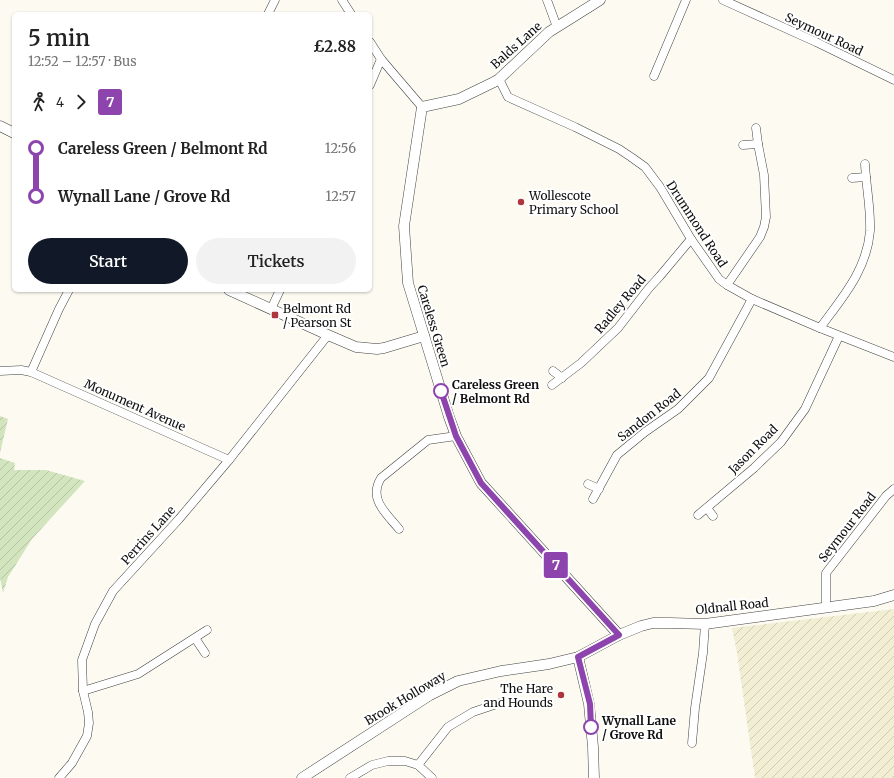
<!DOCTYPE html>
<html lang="en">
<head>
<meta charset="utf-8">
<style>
	:root { --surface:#fff; --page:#f2f2f2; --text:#222; --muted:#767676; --accent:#111827 }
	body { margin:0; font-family:Merriweather,serif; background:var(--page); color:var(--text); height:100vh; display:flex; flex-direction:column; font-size:15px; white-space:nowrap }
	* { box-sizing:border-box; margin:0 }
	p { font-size:13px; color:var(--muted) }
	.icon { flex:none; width:22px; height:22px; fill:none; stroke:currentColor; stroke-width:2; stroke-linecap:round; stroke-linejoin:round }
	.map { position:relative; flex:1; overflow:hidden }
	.sheet { position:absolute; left:12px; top:12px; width:360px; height:280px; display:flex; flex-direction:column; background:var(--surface); border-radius:6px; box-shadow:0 1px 3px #0004 }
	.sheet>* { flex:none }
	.badge { padding:0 8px; border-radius:3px; font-size:14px; line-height:26px }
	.map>.badge { position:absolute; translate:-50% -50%; box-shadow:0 0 0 2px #fff }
	.legs { display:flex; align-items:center; gap:6px; height:44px; padding:0 16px; font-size:13px }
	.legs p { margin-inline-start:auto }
	.overview { display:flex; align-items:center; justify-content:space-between; height:68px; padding:0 16px }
	h1 { font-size:22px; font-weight:600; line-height:30px }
	.action { display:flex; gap:8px; margin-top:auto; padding:8px 16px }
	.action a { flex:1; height:46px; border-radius:24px; background:var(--accent); color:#fff; font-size:16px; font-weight:600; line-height:46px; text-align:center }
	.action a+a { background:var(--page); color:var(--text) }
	ul { padding:0 16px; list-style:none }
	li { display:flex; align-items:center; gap:14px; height:48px; font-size:15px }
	li i { display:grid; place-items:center; width:6px; height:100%; margin:0 5px; background:currentColor }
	li i::after { content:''; width:10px; height:10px; margin:-5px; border:3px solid; border-radius:50%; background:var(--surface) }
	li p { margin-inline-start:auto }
	li:first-child i { background:linear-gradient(#0000 50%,currentColor 0) }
	li:last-child i { background:linear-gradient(currentColor 50%,#0000 0) }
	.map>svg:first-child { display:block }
</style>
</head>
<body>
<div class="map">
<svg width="894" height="778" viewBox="0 0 894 778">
	<defs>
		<pattern id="farmland-furrows" width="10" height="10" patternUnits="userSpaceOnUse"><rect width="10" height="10" fill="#f1eed3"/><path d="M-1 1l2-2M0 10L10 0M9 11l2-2" fill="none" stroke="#cdcbb4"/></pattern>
		<pattern id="garden-furrows" width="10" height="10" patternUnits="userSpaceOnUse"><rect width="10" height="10" fill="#d3e5be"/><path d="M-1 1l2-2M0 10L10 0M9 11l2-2" fill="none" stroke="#b4c3a2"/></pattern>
	</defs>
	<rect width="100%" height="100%" fill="#fdfbf1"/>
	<!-- farmland -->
	<path fill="url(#farmland-furrows)" d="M894 609V778H755L737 653 732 628Z"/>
	<!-- garden -->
	<g fill="url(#garden-furrows)">
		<path d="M0 416 8 419 0 453Z"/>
		<path d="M0 458 15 463 14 470H46L85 481 32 539 8 577 3 593 0 578Z"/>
	</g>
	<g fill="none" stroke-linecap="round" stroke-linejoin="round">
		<!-- minor casing -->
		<g stroke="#414141" stroke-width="9">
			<g id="minor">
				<path d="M342 0 351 14"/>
				<path d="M547 0 557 27"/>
				<path d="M723 0 816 42 894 80"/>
				<path d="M268 14 275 0"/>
				<path d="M370 42 381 59 422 107"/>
				<path d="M654 76 686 0"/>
				<path d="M499 79 508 97 575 127 619 149 631 157 645 167 660 187 691 239 719 279 727 285 752 299 820 328 894 357"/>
				<path d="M370 85 381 59"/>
				<path d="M743 145 758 144"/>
				<path d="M852 178 866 177"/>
				<path d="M727 285 760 237 764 227 766 217 764 175 758 144 756 128"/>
				<path d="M271 309 280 290"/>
				<path d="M820 328C842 298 867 270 870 231 871 209 866 186 865 164"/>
				<path d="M0 371 21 370 31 372 229 460"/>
				<path d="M553 371 562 378"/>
				<path d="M31 372 59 309 69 290"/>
				<path d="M552 385 581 363 618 328 649 288 660 276 691 239"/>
				<path d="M588 484 599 489"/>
				<path d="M593 499 617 455 645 432 678 409 709 378 752 299"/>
				<path d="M707 508 713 516"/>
				<path d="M698 515 754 468 781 442 805 409 839 336"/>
				<path d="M399 529C386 513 368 499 381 478L428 440 456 436"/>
				<path d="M826 607V573L886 496 894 489"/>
				<path d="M195 638 205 653"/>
				<path d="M83 691 138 674 207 630"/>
				<path d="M692 743 695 708 703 653 705 624"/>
				<path d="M418 765 448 727 473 712 500 703"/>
				<path d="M59 778 72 763 87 736 89 723 88 712 83 691 82 660 95 624 113 591 179 519 229 460 328 335"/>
				<path d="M350 778 372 765 388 761H405L418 765 432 778"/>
			</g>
		</g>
		<!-- tertiary casing -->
		<g stroke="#414141" stroke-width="11">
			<g id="tertiary">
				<path d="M600 0 549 32 499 79 494 82 459 99 422 107 404 226 408 283 449 417 456 436 481 483 619 635"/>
				<path d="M0 126 14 133"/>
				<path d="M229 290 328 335 356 347 377 349 384 348 424 336"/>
				<path d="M578 657 589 704 593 747 594 778"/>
				<path d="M302 778 430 695 458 681 501 671 549 664 578 657 619 635 641 626 653 623H670L705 624 874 601 894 595"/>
			</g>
		</g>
		<!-- minor -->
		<use href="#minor" stroke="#fff" stroke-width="8"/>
		<!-- tertiary -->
		<use href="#tertiary" stroke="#fff" stroke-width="10"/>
	</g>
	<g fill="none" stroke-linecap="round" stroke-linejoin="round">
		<!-- line-1 casing -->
		<g stroke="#fff" stroke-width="9">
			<path id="line-1" d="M441 391 456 436 481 483 619 635 578 657 590 704 591 727"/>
		</g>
		<!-- line-1 -->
		<use href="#line-1" stroke="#8e44ad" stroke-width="6"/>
	</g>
	<!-- markers -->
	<g fill="#af353e" stroke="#fff" stroke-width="1.5">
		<circle cx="521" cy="202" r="4"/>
		<rect x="271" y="311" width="8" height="8" rx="2"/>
		<circle cx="561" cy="695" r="4"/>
	</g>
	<g fill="#fff" stroke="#8e44ad" stroke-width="2">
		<circle cx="441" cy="391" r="7"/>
		<circle cx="591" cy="727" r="7"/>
	</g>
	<g text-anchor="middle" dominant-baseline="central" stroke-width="4" stroke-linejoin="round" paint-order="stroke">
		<!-- street labels -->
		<g font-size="12" fill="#0e0e0e" stroke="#fff">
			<text transform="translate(824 34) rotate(25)">Seymour Road</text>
			<text transform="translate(516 45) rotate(-42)">Balds Lane</text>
			<text transform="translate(697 224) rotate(57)">Drummond Road</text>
			<text transform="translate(620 304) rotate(-50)">Radley Road</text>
			<text transform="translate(434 326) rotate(73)">Careless Green</text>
			<text transform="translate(135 405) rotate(24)">Monument Avenue</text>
			<text transform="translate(649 415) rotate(-38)">Sandon Road</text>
			<text transform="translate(753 449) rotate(-45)">Jason Road</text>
			<text transform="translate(847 527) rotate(-52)">Seymour Road</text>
			<text transform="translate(148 535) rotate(-48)">Perrins Lane</text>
			<text transform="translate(732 606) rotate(-6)">Oldnall Road</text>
			<text transform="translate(405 698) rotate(-31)">Brook Holloway</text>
		</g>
		<!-- poi labels -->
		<g font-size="12" fill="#0e0e0e" stroke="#fff" text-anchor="start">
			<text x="529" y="195">Wollescote<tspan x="529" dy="14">Primary School</tspan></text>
			<text x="283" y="308">Belmont Rd<tspan x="283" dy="14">/ Pearson St</tspan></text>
			<text x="553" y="688" text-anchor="end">The Hare<tspan x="553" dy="14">and Hounds</tspan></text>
		</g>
		<!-- stop labels -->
		<g font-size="12" font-weight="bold" fill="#0e0e0e" stroke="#fff" text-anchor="start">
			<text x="452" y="384">Careless Green<tspan x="452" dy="14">/ Belmont Rd</tspan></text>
			<text x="602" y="720">Wynall Lane<tspan x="602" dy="14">/ Grove Rd</tspan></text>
		</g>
	</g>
</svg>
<b class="badge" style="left:556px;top:565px;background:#8e44ad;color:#fff">7</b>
<section class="sheet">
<div class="overview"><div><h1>5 min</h1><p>12:52 – 12:57 · Bus</p></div><b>£2.88</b></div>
<div class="legs"><svg class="icon" aria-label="walk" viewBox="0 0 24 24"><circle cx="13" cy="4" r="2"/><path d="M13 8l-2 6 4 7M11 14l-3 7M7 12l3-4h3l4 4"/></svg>4<svg class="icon" aria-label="forward" viewBox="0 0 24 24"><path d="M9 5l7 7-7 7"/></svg><b class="badge" style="background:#8e44ad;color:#fff">7</b></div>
<ul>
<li><i style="color:#8e44ad"></i><b>Careless Green / Belmont Rd</b><p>12:56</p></li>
<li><i style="color:#8e44ad"></i><b>Wynall Lane / Grove Rd</b><p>12:57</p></li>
</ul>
<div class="action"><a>Start</a><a>Tickets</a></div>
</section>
</div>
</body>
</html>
